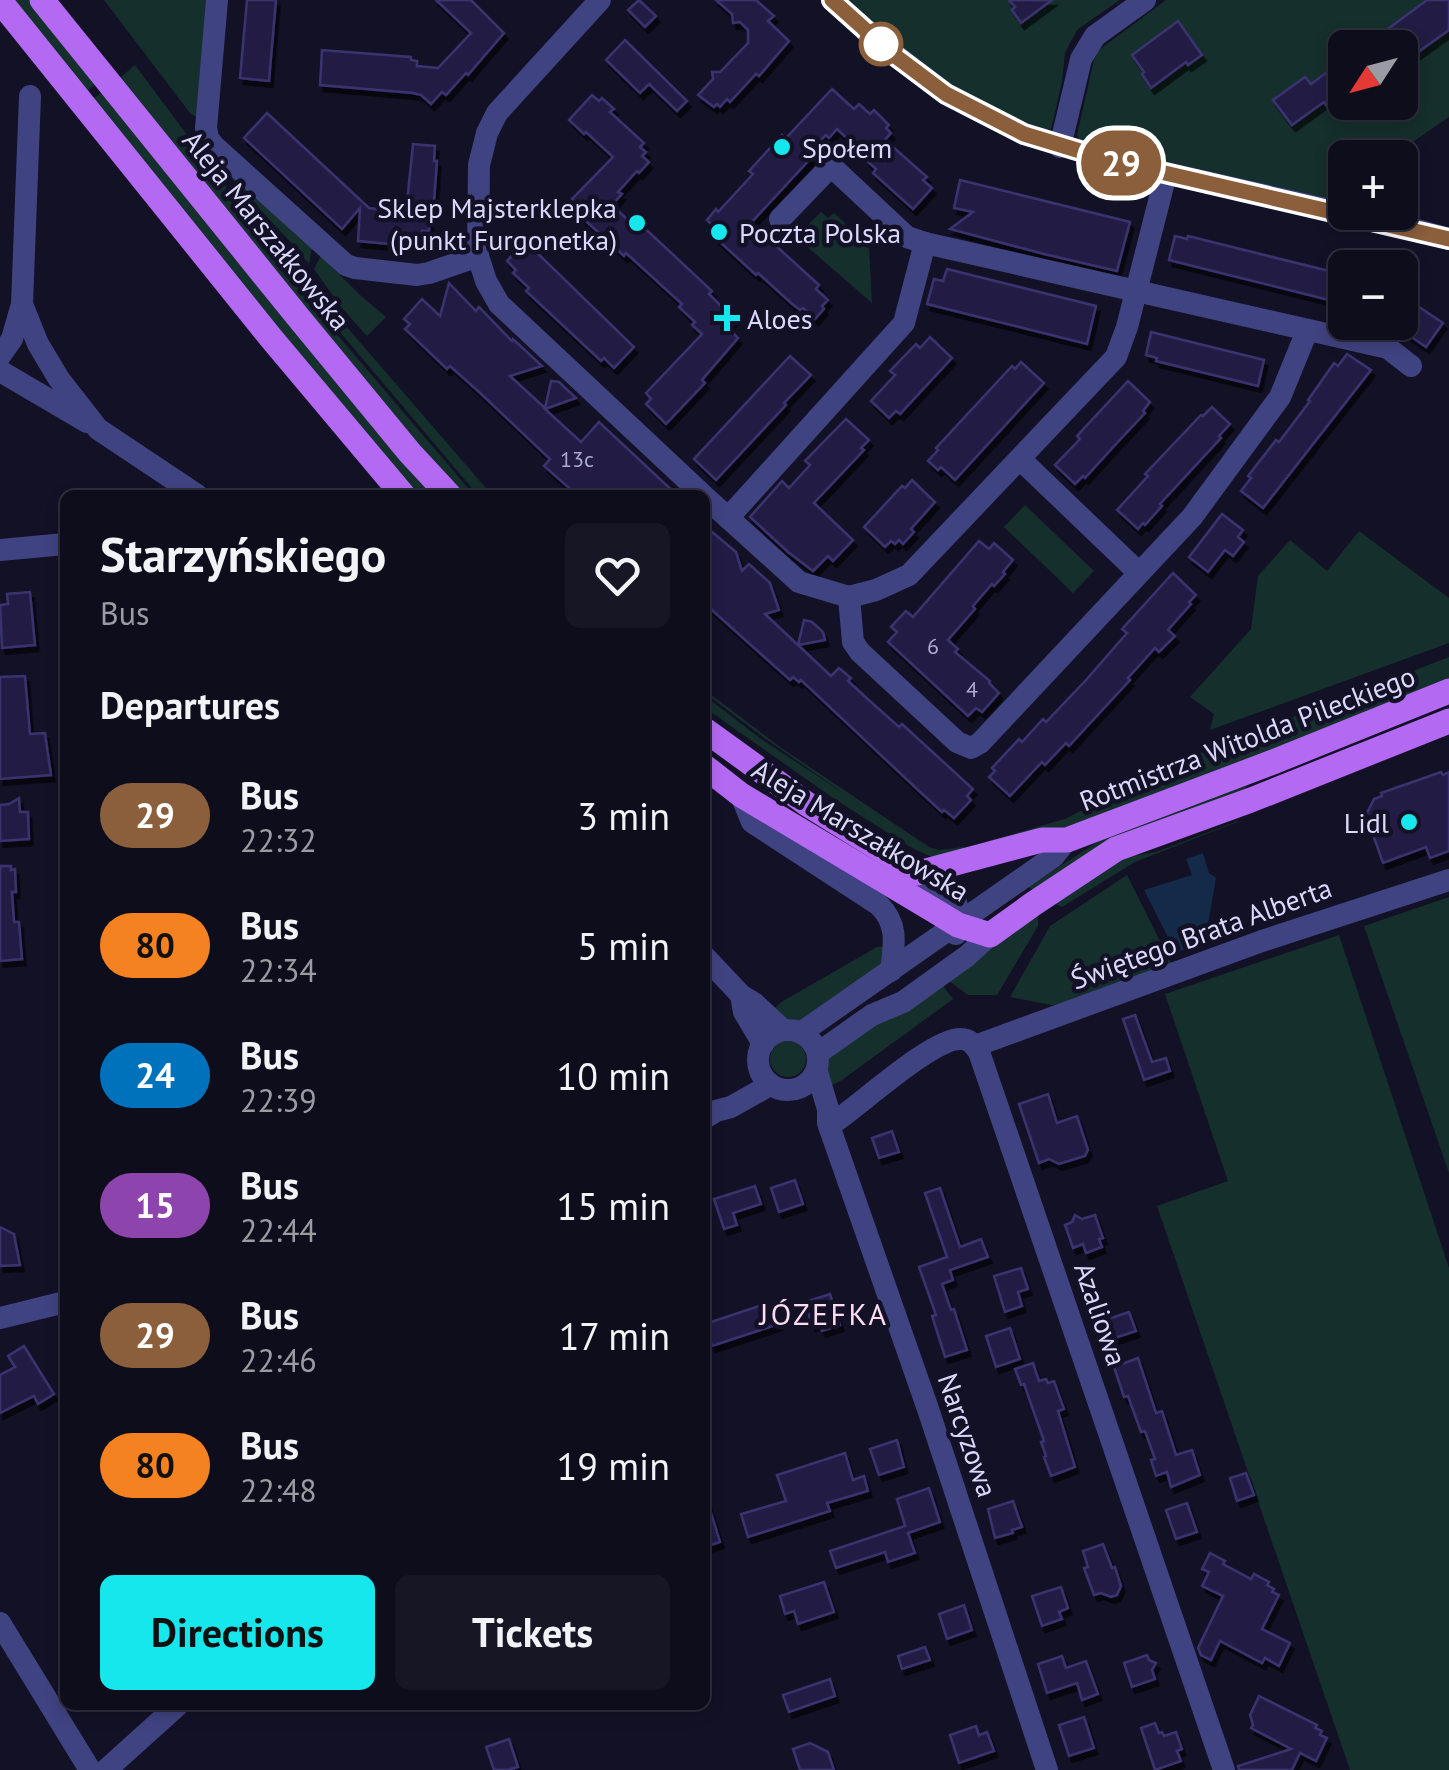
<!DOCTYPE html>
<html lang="en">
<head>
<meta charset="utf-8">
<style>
	:root { --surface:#0e0d1c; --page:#171625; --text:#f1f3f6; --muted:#9b9ca3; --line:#2e2d3b; --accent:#15e7ec }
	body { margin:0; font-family:"PT Sans",sans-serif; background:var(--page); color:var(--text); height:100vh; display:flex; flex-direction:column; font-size:38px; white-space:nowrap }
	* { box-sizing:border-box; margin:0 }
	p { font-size:32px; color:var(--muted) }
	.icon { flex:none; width:55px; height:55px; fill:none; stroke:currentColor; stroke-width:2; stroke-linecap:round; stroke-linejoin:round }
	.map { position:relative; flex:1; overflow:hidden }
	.sheet { position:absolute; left:60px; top:490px; width:650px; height:1220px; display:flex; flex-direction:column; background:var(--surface); border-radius:15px; box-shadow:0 5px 15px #0003,0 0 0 2px var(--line) }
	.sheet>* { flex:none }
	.badge { padding:0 20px; border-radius:32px; font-size:35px; line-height:65px }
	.needle { width:65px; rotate:234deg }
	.tools { position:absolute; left:1328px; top:30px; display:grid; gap:20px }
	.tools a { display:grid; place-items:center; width:90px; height:90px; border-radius:15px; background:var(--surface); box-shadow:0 5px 15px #0003,0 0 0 2px var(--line); font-size:50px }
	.map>.badge { position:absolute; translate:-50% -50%; box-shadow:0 0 0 5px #fff }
	h2 { padding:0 40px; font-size:38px; line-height:90px }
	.round { display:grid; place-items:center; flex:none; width:105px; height:105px; border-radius:15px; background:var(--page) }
	.head { display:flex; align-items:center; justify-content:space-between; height:170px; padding:0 40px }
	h1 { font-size:48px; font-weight:600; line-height:75px }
	.action { display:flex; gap:20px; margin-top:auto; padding:20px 40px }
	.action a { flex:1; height:115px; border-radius:15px; background:var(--accent); color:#111; font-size:40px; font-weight:600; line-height:115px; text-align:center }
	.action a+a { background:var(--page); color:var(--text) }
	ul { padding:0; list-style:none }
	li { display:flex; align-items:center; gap:30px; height:130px; padding:0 40px }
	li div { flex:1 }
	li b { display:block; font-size:38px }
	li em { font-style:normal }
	li .badge { min-width:110px; font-weight:700; text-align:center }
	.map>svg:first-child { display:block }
</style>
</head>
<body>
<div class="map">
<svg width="1449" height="1770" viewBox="0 0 1449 1770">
	<defs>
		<filter id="shadow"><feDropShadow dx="3.5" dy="6" stdDeviation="0" flood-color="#0009"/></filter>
	</defs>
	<rect width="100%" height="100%" fill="#131126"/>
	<!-- green -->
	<g fill="#152f2c" fill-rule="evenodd">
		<path d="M10 0H30L97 83 85 93Z"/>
		<path d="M104 0H210L200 120 190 113Z"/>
		<path d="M848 0H1120L1078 29 1071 41 1065 53 1062 82 1051 129 1046 130C971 111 905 50 848 0Z"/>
		<path d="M1166 0H1449V117L1404 148 1412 160 1400 212V158H1345V203L1085 143 1079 140 1077 135 1094 60 1099 50ZM1345 48H1400V102H1345Z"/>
		<path d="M135 65 329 325 474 495H461L357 375 120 78Z"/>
		<path d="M104 91 435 495H414L90 101Z"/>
		<path d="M220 163 312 248 309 264C281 228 246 199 220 163Z"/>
		<path d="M229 184 289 247 333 311 492 495 476 493 340 332Z"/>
		<path d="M821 212 828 218 834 213 869 246 872 303 796 237Z"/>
		<path d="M321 256 360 295 386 317 367 336 341 307 314 269Z"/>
		<path d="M1025 505 1094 571 1073 593 1004 527Z"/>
		<path d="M1359 531 1449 598V643L1210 730 1214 714 1190 697 1251 629 1258 576 1290 540 1327 571Z"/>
		<path d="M1449 657V679L1381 710 1077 824 990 847 988 841 1065 819 1174 763Z"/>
		<path d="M705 690 780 747 929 847 939 850 964 847 966 855 932 857 912 848 836 800 705 708V696L761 739 842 792 763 737 705 693Z"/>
		<path d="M1255 778 1242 791 1035 891 1028 887 1102 839Z"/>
		<path d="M1238 821H1240L1135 862 1062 907 1050 902 1103 868 1130 856 1156 852Z"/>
		<path d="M1127 875 1173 967 1062 1007 1010 997 1050 926Z"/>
		<path d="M1449 897V1173L1364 926Z"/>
		<path d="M1035 914 1038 917V926L997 995H968L949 981Z"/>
		<path d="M1339 935 1449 1268V1770H1350L1157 1206 1228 1181 1165 994Z"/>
		<path d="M887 946 882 963 873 973 799 1021H789L770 1012 783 1001 877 947Z"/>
		<path d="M943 986 953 999 842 1080 826 1088C826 1072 825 1059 836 1046Z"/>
		<circle cx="788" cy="1059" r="18"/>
	</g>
	<!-- water -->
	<path fill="#132b48" d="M1203 853 1209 873 1216 878 1205 941 1176 953 1144 890 1192 875 1186 859Z"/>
	<!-- building -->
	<g fill="#241f45" stroke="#3a336f" stroke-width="2.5" filter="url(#shadow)">
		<path d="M247 0H276L269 81 240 78Z"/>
		<path d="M436 0H471L504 33 468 75 466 73 446 95 442 92 431 104 421 95 413 93 320 85 322 50 411 57V60L417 61V66L438 68 471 33Z"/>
		<path d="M639 0 656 16 645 27 628 10Z"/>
		<path d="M716 0H756L774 16 768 21 789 41 759 76 756 74 730 102 727 99 720 107 717 104 714 107 698 95 713 79 712 72H720L748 43V30L740 22 733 23 732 14Z"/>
		<path d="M1009 0H1052L1021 23 1012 10 1015 7Z"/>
		<path d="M1427 0H1449V30L1400 65V48H1362Z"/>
		<path d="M1178 21 1202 55 1188 65 1186 62 1151 88 1142 74 1144 72 1132 55Z"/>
		<path d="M625 40 687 101 677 111 649 84 640 93 606 60Z"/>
		<path d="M1345 59V97L1329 109 1324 102 1292 125 1273 100 1305 77 1311 84Z"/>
		<path d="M832 89 854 109 859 104 870 114 874 110 889 125 886 128 891 133 885 140 927 177 923 180 932 188 913 209 873 173 876 169 866 160 868 158 837 129 829 138 826 135 808 154 812 157 751 223 819 285 816 289 828 300 822 306 824 309 815 319 803 308 800 310 791 303 758 273 756 275 708 231 713 226 707 220 716 209 718 212 753 174 749 171 782 135 785 139Z"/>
		<path d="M592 95 599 101 602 98 614 109 610 112 644 143 640 147 646 152 642 156 649 162 639 173 637 171 618 192 622 194 612 205 632 224 636 220 712 291 709 294 734 319 727 327 738 338 702 380 705 383 666 424 646 404 651 399 646 393 702 334 692 325 695 322 679 307 682 304 626 253 624 256 577 213 582 208 572 199 613 157 586 132 584 134 569 120Z"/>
		<path d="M267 113 369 208 406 212 413 144 435 146 434 161H437L434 201H431L429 231H422L421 247 358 241 360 208 342 229 244 138Z"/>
		<path d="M960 180 1130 222 1117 271 1044 254 950 229 973 212 954 208Z"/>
		<path d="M1175 236 1187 239 1188 236 1345 275 1338 306 1329 300 1169 260Z"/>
		<path d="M525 241 634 347 614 368 604 358 601 361 526 291 529 288 513 273 516 270 507 261Z"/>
		<path d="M947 269 1096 306 1087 344 927 304 934 279 943 281Z"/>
		<path d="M449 283 476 311 479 307 512 341 513 339 542 366 510 376 545 408 551 381 559 382 576 398 545 409 581 442 599 422 677 495H577L544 466 550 459 478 391 450 366 447 369 405 329 410 324 404 319 422 299 440 316Z"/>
		<path d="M1400 294 1443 323 1426 347 1400 329Z"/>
		<path d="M1151 332 1264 360 1258 386 1156 361 1157 358 1146 355Z"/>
		<path d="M930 337 952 358 900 414 896 411 889 418 871 401 895 375 890 371 916 344 920 348Z"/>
		<path d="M1347 354 1371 370 1263 508 1241 491 1251 478 1248 476 1276 440 1279 442 1310 401 1308 400 1334 363 1338 366Z"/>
		<path d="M790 356 811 375 784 403 786 405 716 480 694 459Z"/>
		<path d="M1021 362 1044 383 955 480 941 467 938 470 928 461 938 450 936 448 1012 366 1015 369Z"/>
		<path d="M1128 381 1150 402 1143 411 1145 413 1116 444 1085 478 1083 476 1075 484 1055 465 1080 439 1077 436Z"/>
		<path d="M1212 407 1230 424 1219 436 1221 438 1160 504 1162 506 1145 525 1143 523 1138 529 1117 510 1148 476 1145 474 1201 415 1203 416Z"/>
		<path d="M846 419 869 440 861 448 864 450 814 503 853 540 833 561 828 556 813 571 788 552 750 517 782 481 789 488 810 465 805 461Z"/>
		<path d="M912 480 935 502 911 529 914 532 903 544 899 540 895 544 891 541 885 547 864 527 902 486 905 488Z"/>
		<path d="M1222 514 1243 530 1238 537 1244 542 1233 556 1225 550 1208 572 1189 557Z"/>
		<path d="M705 526 736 552 742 571 749 564 770 583 779 610 765 614 798 645 804 620 812 622 823 632 825 640 798 645 831 676 839 668 851 678 848 681 871 702 899 727 902 724 973 789 967 796 971 800 954 818 944 810 942 812 918 790 801 680 799 682 793 677 790 680 705 604Z"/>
		<path d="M979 541 989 549 994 543 1013 560 1003 572 1005 574 994 586 992 584 973 606 975 609 948 640 958 649 955 652 990 681 989 683 999 693 982 712 976 708 968 716 888 642 897 632 891 627 906 611 913 617Z"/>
		<path d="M1173 573 1196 595 1189 602 1191 604 1168 630 1175 636 1159 652 1155 648 1128 678 1130 680 1069 746 1066 743 1045 765 1042 762 1010 796 989 777 995 771 992 768 1019 739 1022 742 1043 719 1046 722 1086 680 1127 633 1122 629Z"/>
		<path d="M30 592 35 645 2 648 0 605 8 604 7 594Z"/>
		<path d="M25 676 30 734 45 733 51 775 0 779V677Z"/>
		<path d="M1441 772 1443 775 1449 772V851L1430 858 1426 847 1383 863 1366 815 1374 799 1382 796 1381 793Z"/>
		<path d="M19 798 20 812H28L29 839 0 841V805L9 804Z"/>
		<path d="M0 866H11V870L15 869 16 892H12L14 922H19L22 959 0 961Z"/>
		<path d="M1135 1015 1152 1062 1166 1058 1170 1071 1144 1080 1123 1019Z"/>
		<path d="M1048 1094 1057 1123 1077 1116 1088 1150 1085 1156 1059 1164 1049 1159 1039 1163 1019 1104Z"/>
		<path d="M892 1131 899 1152 879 1158 872 1138Z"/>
		<path d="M795 1180 803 1204 779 1212 771 1188Z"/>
		<path d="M755 1186 761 1204 733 1213 737 1225 724 1229 714 1199Z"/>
		<path d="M940 1188 960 1247 981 1239 988 1257 950 1270 953 1280 942 1284 951 1310 954 1309 967 1350 945 1357 932 1316 936 1315 919 1267 947 1257 925 1193Z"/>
		<path d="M1075 1215 1082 1219 1095 1215 1103 1238 1099 1239 1102 1247 1086 1253 1083 1244 1073 1248 1065 1225 1072 1222Z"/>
		<path d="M0 1227 14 1234 20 1265 0 1266Z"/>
		<path d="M1021 1268 1028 1289 1018 1292 1022 1306 1005 1312 994 1276Z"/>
		<path d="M830 1294 840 1325 822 1331 819 1322 812 1325 805 1302Z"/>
		<path d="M762 1305 764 1312 774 1309 779 1324 712 1346 705 1324Z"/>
		<path d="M1129 1312 1136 1331 1112 1339 1105 1320Z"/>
		<path d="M1010 1328 1020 1359 996 1367 986 1336Z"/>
		<path d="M24 1346 54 1394 38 1404 34 1396 0 1413V1375L15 1367 8 1356Z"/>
		<path d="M1138 1358 1156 1413 1162 1411 1176 1455 1192 1450 1200 1475 1171 1487 1167 1472 1156 1476 1151 1460 1155 1459 1145 1431 1141 1432 1128 1396 1124 1397 1114 1367Z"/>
		<path d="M1033 1363 1039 1381 1046 1379 1048 1383 1054 1381 1064 1409 1058 1411 1075 1467 1051 1476 1044 1457 1046 1456 1041 1442 1044 1441 1024 1384 1021 1385 1015 1369Z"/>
		<path d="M897 1440 904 1467 879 1475 870 1449Z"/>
		<path d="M845 1453 853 1480 864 1476 868 1491 827 1503 830 1511 748 1537 741 1514 786 1501 777 1475Z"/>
		<path d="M1246 1473 1254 1495 1237 1501 1230 1478Z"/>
		<path d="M929 1488 940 1522 908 1533 915 1553 888 1562 885 1552 836 1568 830 1551 905 1526 897 1499Z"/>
		<path d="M1013 1501 1022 1527 1012 1530 1013 1533 995 1538 988 1509Z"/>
		<path d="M708 1503 720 1542 705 1547V1504Z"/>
		<path d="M1187 1503 1197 1532 1176 1539 1166 1510Z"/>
		<path d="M1103 1544 1112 1568 1115 1567 1121 1586 1117 1595 1111 1597 1101 1593 1094 1595 1084 1568 1088 1567 1083 1551Z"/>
		<path d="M1210 1553 1225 1561 1223 1564 1251 1579 1254 1574 1269 1582 1267 1585 1274 1589 1272 1592 1279 1595 1262 1629 1290 1643 1279 1666 1265 1658 1262 1663 1220 1641 1211 1660 1201 1655 1198 1648 1223 1596 1202 1586 1209 1572 1202 1569Z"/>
		<path d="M824 1582 834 1612 798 1624 794 1611 785 1614 780 1596Z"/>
		<path d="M1061 1587 1068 1608 1059 1612 1062 1619 1042 1626 1032 1596Z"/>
		<path d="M964 1605 972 1630 947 1639 939 1614Z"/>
		<path d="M925 1647 930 1660 902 1669 898 1656Z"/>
		<path d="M1147 1655 1149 1660 1156 1663 1152 1670 1155 1679 1132 1687 1124 1663Z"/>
		<path d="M1062 1656 1066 1668 1086 1661 1098 1694 1082 1700 1077 1683 1047 1693 1038 1664Z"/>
		<path d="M830 1679 835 1696 789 1712 783 1695Z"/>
		<path d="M1259 1696 1317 1725 1315 1728 1322 1731 1320 1735 1327 1738 1316 1761 1300 1753 1292 1770H1239L1238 1766 1291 1749 1251 1728 1253 1725 1250 1715Z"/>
		<path d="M1084 1717 1094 1748 1069 1756 1059 1725Z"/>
		<path d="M1155 1723 1159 1733 1162 1732 1164 1736 1176 1732 1182 1749 1177 1751 1181 1761 1155 1770 1141 1728Z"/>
		<path d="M976 1726 979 1735 987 1732 994 1751 959 1763 950 1735Z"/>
		<path d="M509 1739 518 1767 508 1770H494L486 1747Z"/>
		<path d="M810 1743 828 1752 834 1770H800L793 1749Z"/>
	</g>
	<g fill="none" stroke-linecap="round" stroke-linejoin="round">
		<!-- minor -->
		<g stroke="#404381" stroke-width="22">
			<path d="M217 0 206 128 208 138 214 146 346 265 355 268 417 275 429 273 478 256"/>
			<path d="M600 0 497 113 487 133 479 165 478 256 486 281 499 304 703 495"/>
			<path d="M832 0 890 51 946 94 1024 134 1113 161 1410 228 1449 239"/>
			<path d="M30 96 22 304 38 344 59 379 98 429 197 495"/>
			<path d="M1060 147 1081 59 1095 36 1145 0"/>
			<path d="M780 219 831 166 907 237 925 243 1388 348 1411 366"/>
			<path d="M0 356 12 339 22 304"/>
			<path d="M0 371 87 422"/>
			<path d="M1020 459 1139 573"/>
			<path d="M705 497 799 582 849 597 853 642 860 652 957 742 971 748 980 743 1192 517 1280 397 1307 331"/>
			<path d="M728 518 904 323 925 243"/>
			<path d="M0 550 65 544"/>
			<path d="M849 597 876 590 909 575 1116 357 1127 327 1166 174"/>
			<path d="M741 795 752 822 879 905C899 925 894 945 891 971"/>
			<path d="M918 873 955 897 959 916 956 934"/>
			<path d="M705 957 741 995 754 1003 783 1030"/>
			<path d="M741 995 744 1012 763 1044"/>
			<circle cx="788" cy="1060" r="30"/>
			<path d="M802 1032 1053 857 1067 840"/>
			<path d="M975 1046 1262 941 1449 880"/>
			<path d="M818 1053 872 1015 903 1002 967 956 990 935"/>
			<path d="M817 1072 828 1109V1123L928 1409 1047 1770"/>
			<path d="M705 1118 716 1111 731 1107 770 1085"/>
			<path d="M829 1126C856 1109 933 1037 961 1039 970 1039 974 1045 979 1052L1224 1770"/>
			<path d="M0 1318 65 1302"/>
			<path d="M0 1623 90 1770"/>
			<path d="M106 1770 178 1705"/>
		</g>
		<!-- major -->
		<g stroke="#b469f3" stroke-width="25">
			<path d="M42 0 298 317 410 453 449 495"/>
			<path d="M0 1 271 338 403 495"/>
			<path d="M705 730 807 804 918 873 1042 840H1067L1273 762 1449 691"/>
			<path d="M705 767 741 795 935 911 958 925 990 935 1033 904 1116 849 1251 800 1449 721"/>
		</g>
	</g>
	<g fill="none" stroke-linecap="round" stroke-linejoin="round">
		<!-- line casing -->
		<g stroke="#fff" stroke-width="22">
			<path id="line" d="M832 0 890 52 946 94 1024 134 1113 161 1449 239"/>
		</g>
		<!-- line -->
		<use href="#line" stroke="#8b5e3c" stroke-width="15"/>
	</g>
	<!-- markers -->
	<circle fill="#fff" stroke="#8b5e3c" stroke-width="5" cx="881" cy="44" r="20"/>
	<g fill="#15e7ec" stroke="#131126" stroke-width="4">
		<circle cx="782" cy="147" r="10"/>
		<circle cx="637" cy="223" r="10"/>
		<circle cx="719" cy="232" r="10"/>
		<path d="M722 303h10v10h10v10h-10v10h-10v-10h-10v-10h10z"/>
		<circle cx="1409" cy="822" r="10"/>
	</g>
	<g text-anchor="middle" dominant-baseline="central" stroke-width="9" stroke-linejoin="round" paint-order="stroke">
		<!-- number labels -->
		<g font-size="22" fill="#acaace">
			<text x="577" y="459">13c</text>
			<text x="933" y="646">6</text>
			<text x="972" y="689">4</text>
		</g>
		<!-- poi labels -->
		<g font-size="28" fill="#dad9fc" stroke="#131126" text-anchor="start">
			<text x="802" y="147">Społem</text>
			<text x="617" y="207" text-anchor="end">Sklep Majsterklepka<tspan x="617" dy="32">(punkt Furgonetka)</tspan></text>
			<text x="739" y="232">Poczta Polska</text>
			<text x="747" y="318">Aloes</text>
			<text x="1389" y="822" text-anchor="end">Lidl</text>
		</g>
		<!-- street labels -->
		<g font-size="28" fill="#dad9fc" stroke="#131126">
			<text transform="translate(267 230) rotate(51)">Aleja Marszałkowska</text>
			<text transform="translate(1247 738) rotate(-21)">Rotmistrza Witolda Pileckiego</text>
			<text transform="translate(861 830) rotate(31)">Aleja Marszałkowska</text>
			<text transform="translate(1201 933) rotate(-20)">Świętego Brata Alberta</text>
			<text transform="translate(1101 1314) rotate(71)">Azaliowa</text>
			<text transform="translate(968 1435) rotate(71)">Narcyzowa</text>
		</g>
		<!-- neighbourhood labels -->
		<g font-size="30" letter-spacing="2.5" fill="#fcdbf3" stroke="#131126">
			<text x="824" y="1313">JÓZEFKA</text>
		</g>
	</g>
</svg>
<div class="tools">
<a><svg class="needle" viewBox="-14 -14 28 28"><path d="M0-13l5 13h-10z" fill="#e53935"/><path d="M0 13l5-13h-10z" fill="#9b9ca3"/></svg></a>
<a>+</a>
<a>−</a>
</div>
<b class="badge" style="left:1121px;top:163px;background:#8b5e3c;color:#fff">29</b>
<section class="sheet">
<div class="head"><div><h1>Starzyńskiego</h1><p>Bus</p></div><a class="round"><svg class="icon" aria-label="heart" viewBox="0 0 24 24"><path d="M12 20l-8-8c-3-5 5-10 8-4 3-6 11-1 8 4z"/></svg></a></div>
<h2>Departures</h2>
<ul>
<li><span class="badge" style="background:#8b5e3c;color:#fff">29</span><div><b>Bus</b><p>22:32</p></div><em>3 min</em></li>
<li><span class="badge" style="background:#f58220;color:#111">80</span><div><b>Bus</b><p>22:34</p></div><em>5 min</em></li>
<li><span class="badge" style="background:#0072bc;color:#fff">24</span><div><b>Bus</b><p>22:39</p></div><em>10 min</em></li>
<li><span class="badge" style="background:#8e44ad;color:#fff">15</span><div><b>Bus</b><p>22:44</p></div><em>15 min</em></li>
<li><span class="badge" style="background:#8b5e3c;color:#fff">29</span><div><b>Bus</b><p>22:46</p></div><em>17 min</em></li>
<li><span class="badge" style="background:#f58220;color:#111">80</span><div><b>Bus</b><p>22:48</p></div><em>19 min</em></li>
</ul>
<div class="action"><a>Directions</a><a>Tickets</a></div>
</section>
</div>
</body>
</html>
